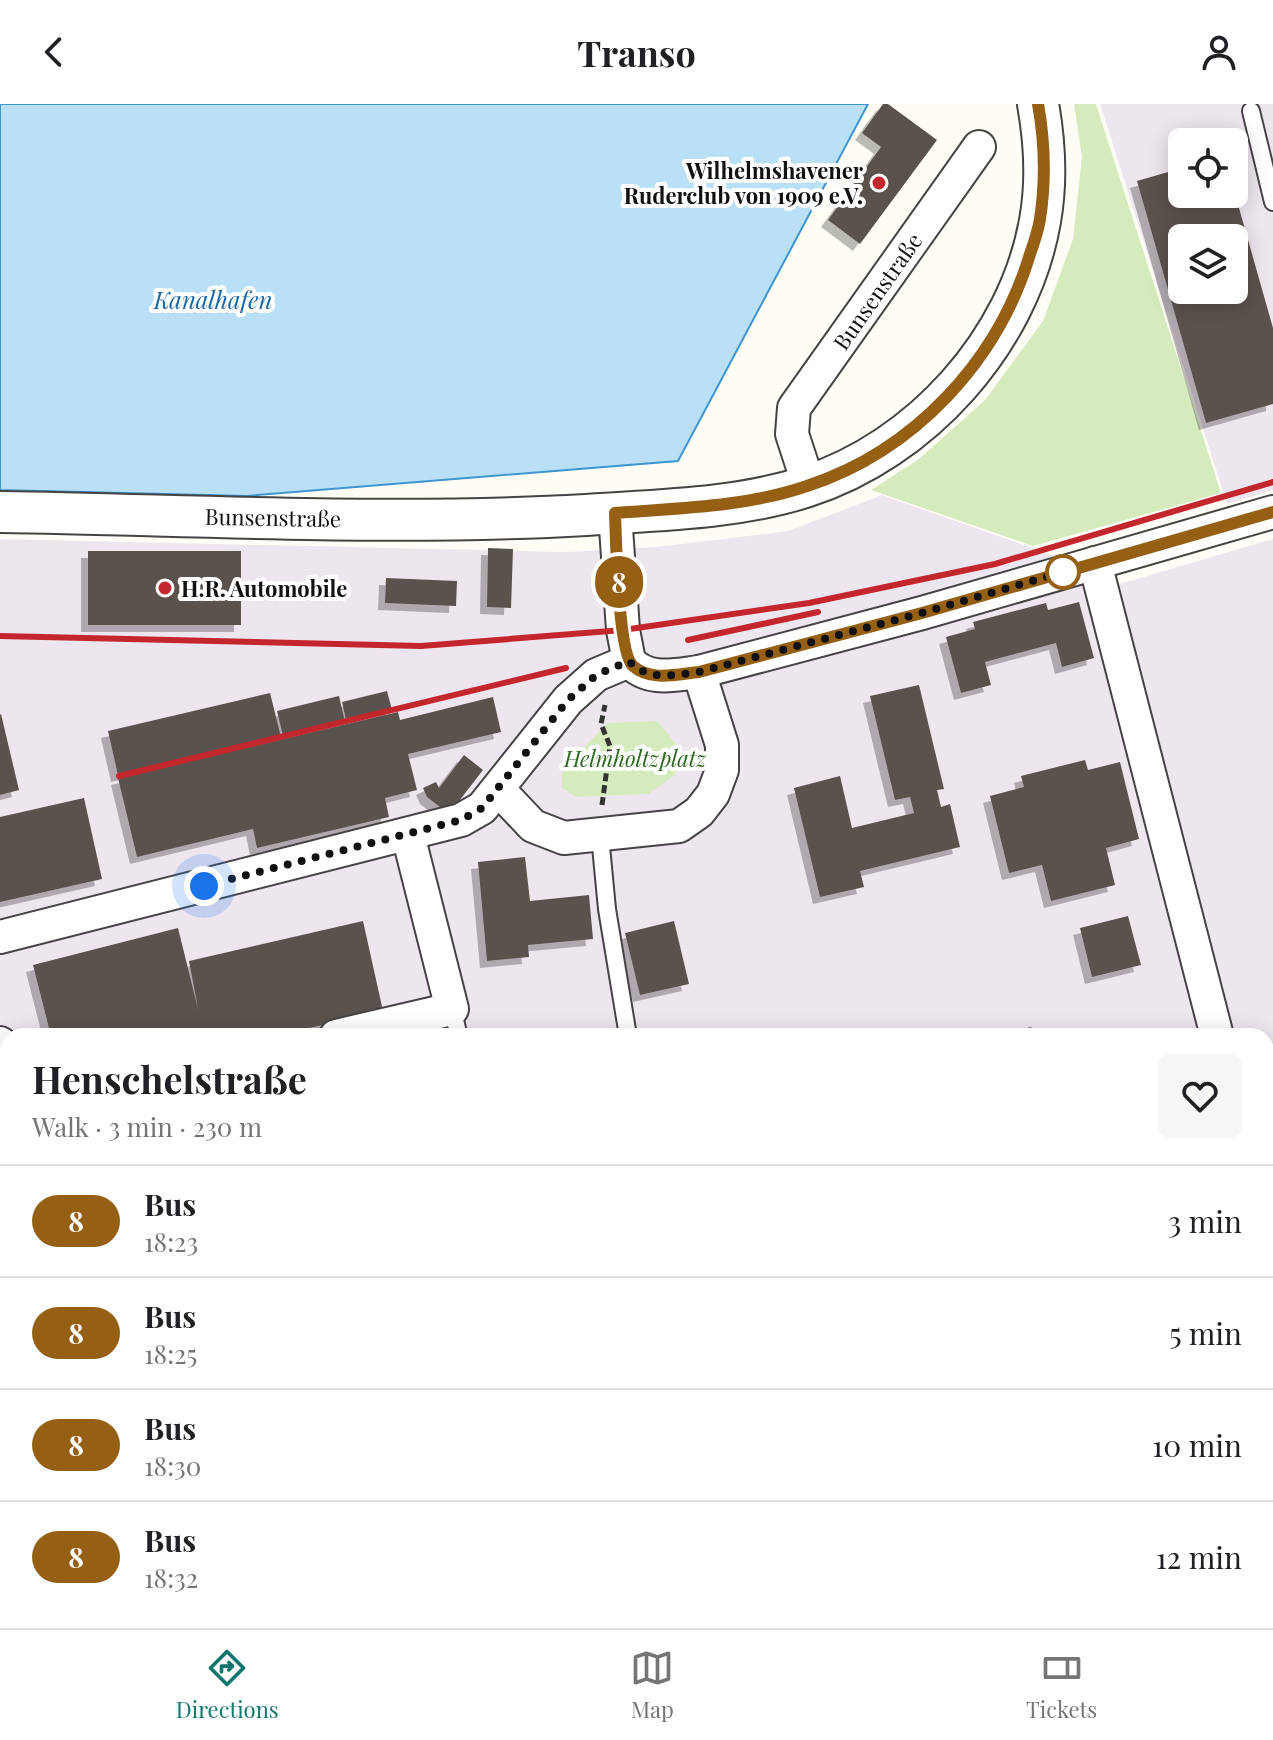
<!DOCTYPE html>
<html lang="en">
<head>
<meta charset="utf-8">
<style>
	:root { --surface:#fff; --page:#f6f6f6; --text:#202124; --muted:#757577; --line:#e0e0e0; --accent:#0f766e }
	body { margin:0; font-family:"Playfair Display",serif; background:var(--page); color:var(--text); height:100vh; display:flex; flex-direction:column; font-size:30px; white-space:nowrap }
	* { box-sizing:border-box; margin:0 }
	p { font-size:26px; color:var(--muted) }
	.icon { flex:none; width:44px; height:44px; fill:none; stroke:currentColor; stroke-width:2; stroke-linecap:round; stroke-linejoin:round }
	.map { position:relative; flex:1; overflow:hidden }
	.panel { position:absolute; left:0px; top:924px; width:1274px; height:600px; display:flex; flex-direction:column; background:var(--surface); border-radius:24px 24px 0 0; box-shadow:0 4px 20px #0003 }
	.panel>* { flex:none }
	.badge { padding:0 16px; border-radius:26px; font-size:28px; line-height:52px }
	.controls { position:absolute; left:1168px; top:24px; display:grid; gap:16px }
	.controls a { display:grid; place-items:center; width:80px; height:80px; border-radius:12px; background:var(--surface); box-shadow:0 4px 20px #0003; font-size:40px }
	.you { position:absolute; width:40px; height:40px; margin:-20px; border:6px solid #fff; border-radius:50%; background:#1a73e8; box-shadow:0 0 0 12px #1a73e833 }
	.map>.badge { position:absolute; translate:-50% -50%; box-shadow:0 0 0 4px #fff }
	.round { display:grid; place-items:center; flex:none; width:84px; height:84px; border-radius:12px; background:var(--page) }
	.head { display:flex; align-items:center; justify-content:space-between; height:136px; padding:0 32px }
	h1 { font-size:38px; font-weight:700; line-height:60px }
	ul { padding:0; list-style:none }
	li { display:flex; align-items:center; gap:24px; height:112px; padding:0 32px; border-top:2px solid var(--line) }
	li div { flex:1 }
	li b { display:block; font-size:30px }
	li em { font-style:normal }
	li .badge { min-width:88px; font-weight:700; text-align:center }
	header { display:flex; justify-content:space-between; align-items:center; height:104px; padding:0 32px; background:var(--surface); font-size:36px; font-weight:700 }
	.dock { display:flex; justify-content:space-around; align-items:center; height:112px; border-top:2px solid var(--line); background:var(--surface); font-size:22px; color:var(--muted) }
	.dock a { display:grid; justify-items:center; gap:4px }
	.dock .selected { color:var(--accent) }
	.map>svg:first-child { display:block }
</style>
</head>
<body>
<header><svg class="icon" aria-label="back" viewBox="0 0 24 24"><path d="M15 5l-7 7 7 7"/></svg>Transo<svg class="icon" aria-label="person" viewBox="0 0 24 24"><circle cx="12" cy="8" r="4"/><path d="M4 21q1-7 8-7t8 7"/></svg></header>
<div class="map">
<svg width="1273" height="1524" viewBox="0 0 1273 1524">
	<defs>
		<filter id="shadow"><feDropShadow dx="-7" dy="7" stdDeviation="0" flood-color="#0004"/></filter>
	</defs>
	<rect width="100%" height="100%" fill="#fffdf5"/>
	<!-- industrial -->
	<g fill="#eee6ef" fill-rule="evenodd">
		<path d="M1100 0H1273V386L1227 400ZM1182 38H1234V90H1182ZM1182 134H1234V186H1182Z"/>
		<path d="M882 391 1083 462 1203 932H8V1516H1266V1179L1273 1207V1524H0V435L566 448 656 443 788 427Z"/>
		<path d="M1273 435V1097L1266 1070V932H1230L1113 482Z"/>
	</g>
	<!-- green -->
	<g fill="#d5ebbd">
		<path d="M1074 0H1096L1221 389 1033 442 871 386 919 355 985 296 1043 217 1073 135 1082 53Z"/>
		<path d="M657 617 677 641 675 671 648 690 576 693 562 684V665L608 619Z"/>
	</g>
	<!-- water -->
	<path fill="#b9e0f7" stroke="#3f96cf" stroke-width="2" d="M0 0H868L678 357 246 392 0 386Z"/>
	<!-- building -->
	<g fill="#5a524d" fill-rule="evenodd" filter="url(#shadow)">
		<path d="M883 0H888L937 36 860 140 828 116 881 43 862 29Z"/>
		<path d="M1182 64V90H1235L1273 224V300L1206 319 1137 77ZM1182 134H1234V186H1182Z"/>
		<path d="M488 444 513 445 511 504 487 503Z"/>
		<rect x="88" y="447" width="153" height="74"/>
		<path d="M386 474 457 477 456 502 385 499Z"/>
		<path d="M1079 498 1094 554 1062 563 1056 539 985 558 991 581 961 589 946 533 975 525 973 518 1034 502 1046 499 1048 506Z"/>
		<path d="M919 581 944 685 937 686 941 703 950 700 960 743 860 767 864 783 820 793 794 684 840 672 852 724 914 709 910 693 895 696 870 592Z"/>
		<path d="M387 587 392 606 346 616 342 598Z"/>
		<path d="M270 589 281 633 118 671 108 627Z"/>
		<path d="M339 592 345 618 283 632 277 607Z"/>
		<path d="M493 593 501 628 408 650 417 686 385 694 389 713 257 744 253 725 137 753 118 674 398 608 400 616Z"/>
		<path d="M1 610 19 686 0 691V611Z"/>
		<path d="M464 651 483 666 449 710 427 693 423 684 436 678 439 684Z"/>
		<path d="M1085 656 1088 666 1120 658 1139 735 1106 744 1115 781 1051 797 1042 761 1009 769 990 692 1024 683 1021 672Z"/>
		<path d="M84 694 102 775 0 798V713Z"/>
		<path d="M525 753 530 797 589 791 593 835 528 841 529 853 487 857 478 758Z"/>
		<path d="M1128 812 1141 861 1092 873 1080 824Z"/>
		<path d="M363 817 383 907 275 932H51L33 861 178 824 198 905 189 857Z"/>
		<path d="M674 817 689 880 640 891 625 829Z"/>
		<path d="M1031 923 1034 932H999V931Z"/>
		<path d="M8 1035V1412L0 1414V1037Z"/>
		<path d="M1266 1226 1273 1249V1473L1266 1475Z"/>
		<path d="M440 1516H883L885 1524H442Z"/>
	</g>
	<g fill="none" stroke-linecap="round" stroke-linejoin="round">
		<!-- service casing -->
		<g stroke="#444" stroke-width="20">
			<g id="service">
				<path d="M1251 7 1273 98"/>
				<path d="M600 732 607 805 628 932"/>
				<path d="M452 905 459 932"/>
			</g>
		</g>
		<!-- minor casing -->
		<g stroke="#444" stroke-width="36">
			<g id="minor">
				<path d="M809 382 792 330 794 304 979 43"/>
				<path d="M615 409 623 526 629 557"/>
				<path d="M1095 459 1217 932"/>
				<path d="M629 557C648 578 674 571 699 568L922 509 1273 408"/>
				<path d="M498 685 533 722 564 734 679 722 699 708 713 690 722 666V641L699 568"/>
				<path d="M0 833 461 716 482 704 568 596 596 571 629 557"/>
				<path d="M336 932 452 905 408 731"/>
				<path d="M0 939 8 969"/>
				<path d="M1266 1125 1273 1152"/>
			</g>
		</g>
		<!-- tertiary casing -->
		<g stroke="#444" stroke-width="44">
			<path id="tertiary" d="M0 408C195 411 391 422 586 411 659 406 736 405 805 383 921 346 1019 237 1040 117 1047 78 1045 39 1038 0"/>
		</g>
		<!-- path -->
		<g stroke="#333" stroke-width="5" stroke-dasharray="8 4" stroke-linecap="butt">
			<path d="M602 701 610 642 601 620 605 601"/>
			<path d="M1010 1516 1015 1524"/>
		</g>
		<!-- service -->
		<use href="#service" stroke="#fff" stroke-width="16"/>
		<!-- minor -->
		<use href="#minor" stroke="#fff" stroke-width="32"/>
		<!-- tertiary -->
		<use href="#tertiary" stroke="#fff" stroke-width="40"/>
		<!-- rail -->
		<g stroke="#c4262e" stroke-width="6">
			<path d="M0 532 421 542 623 526 809 499 995 460 1273 378"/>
			<path d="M688 536 818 508"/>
			<path d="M119 672 566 564"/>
		</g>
	</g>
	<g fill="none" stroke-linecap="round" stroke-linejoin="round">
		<!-- line casing -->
		<g stroke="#fff" stroke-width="18">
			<path id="line" d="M1038 0C1045 39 1046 76 1040 115 1038 127 1034 139 1030 150 998 257 914 347 807 382 746 403 679 404 615 409 616 434 618 549 633 562 651 578 678 570 699 568L922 509 1273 408"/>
		</g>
		<!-- line -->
		<use href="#line" stroke="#955f14" stroke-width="12"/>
		<!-- walk -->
		<path stroke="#111" stroke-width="8" stroke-dasharray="0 14.4" d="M204 782 461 716 482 704 568 596 596 571 629 557C648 578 674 571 699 568L922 509 1063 468"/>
	</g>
	<!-- markers -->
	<g fill="#c4262e" stroke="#fff" stroke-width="3">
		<circle cx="879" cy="79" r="8"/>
		<circle cx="165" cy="484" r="8"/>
	</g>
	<circle fill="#fff" stroke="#955f14" stroke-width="4" cx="1063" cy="468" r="16"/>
	<g text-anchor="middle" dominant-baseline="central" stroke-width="8" stroke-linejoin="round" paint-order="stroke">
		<!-- poi labels -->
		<g font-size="22" font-weight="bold" fill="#111" stroke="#fff" text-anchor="end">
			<text x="863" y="66">Wilhelmshavener<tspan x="863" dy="25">Ruderclub von 1909 e.V.</tspan></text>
			<text x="181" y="484" text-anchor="start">H.R. Automobile</text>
		</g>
		<!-- street labels -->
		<g font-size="22" fill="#111" stroke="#fff">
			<text transform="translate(877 187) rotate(-55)">Bunsenstraße</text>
			<text transform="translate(273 413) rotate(1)">Bunsenstraße</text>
		</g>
		<!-- park labels -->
		<g font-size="22" font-style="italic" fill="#2f6b1f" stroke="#fff">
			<text x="635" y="654">Helmholtzplatz</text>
		</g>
		<!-- water labels -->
		<g font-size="24" font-style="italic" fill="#1768a6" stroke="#fff">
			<text x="213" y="195">Kanalhafen</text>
		</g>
	</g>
</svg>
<div class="controls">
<a><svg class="icon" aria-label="locate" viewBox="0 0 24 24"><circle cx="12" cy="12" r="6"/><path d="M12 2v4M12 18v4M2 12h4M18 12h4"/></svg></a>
<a><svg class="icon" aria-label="layers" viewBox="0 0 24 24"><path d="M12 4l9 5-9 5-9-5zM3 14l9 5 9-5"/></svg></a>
</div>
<div class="you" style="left:204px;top:782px"></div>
<b class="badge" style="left:619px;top:478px;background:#955f14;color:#fff">8</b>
<section class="panel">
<div class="head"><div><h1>Henschelstraße</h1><p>Walk · 3 min · 230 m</p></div><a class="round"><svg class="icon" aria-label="heart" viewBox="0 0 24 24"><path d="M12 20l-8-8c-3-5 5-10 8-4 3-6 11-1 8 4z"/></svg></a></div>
<ul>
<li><span class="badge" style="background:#955f14;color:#fff">8</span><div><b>Bus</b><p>18:23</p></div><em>3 min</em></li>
<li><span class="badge" style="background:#955f14;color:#fff">8</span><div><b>Bus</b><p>18:25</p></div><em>5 min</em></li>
<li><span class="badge" style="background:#955f14;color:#fff">8</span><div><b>Bus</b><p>18:30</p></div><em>10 min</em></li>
<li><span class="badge" style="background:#955f14;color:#fff">8</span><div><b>Bus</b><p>18:32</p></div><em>12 min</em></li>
</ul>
</section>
</div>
<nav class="dock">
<a class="selected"><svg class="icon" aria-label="directions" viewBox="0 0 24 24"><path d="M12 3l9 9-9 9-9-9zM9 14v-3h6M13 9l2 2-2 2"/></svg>Directions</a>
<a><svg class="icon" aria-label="map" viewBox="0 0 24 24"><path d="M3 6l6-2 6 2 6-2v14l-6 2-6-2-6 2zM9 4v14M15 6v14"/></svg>Map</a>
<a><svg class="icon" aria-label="tickets" viewBox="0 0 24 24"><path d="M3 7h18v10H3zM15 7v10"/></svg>Tickets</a>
</nav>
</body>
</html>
